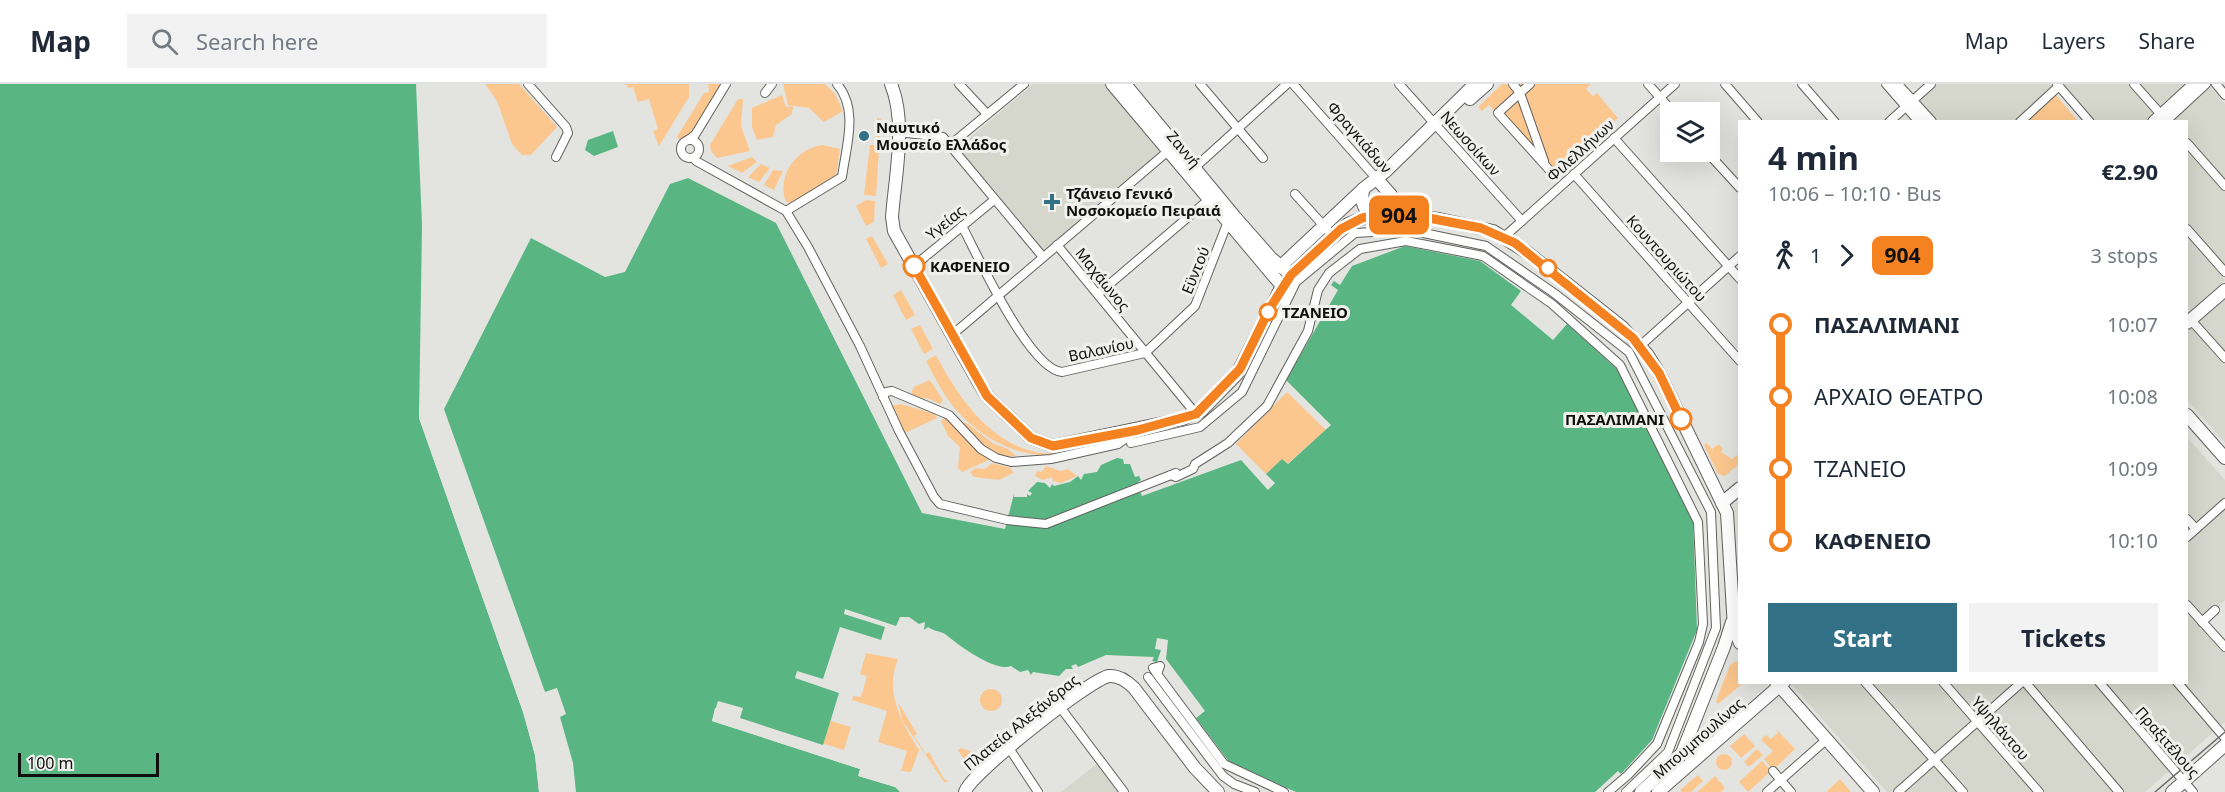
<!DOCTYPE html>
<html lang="en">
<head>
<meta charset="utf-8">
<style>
	:root { --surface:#fff; --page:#f2f2f3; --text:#1f2937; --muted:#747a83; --line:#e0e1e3; --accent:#337186 }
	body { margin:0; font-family:"Noto Sans",sans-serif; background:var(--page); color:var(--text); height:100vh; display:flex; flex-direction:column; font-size:22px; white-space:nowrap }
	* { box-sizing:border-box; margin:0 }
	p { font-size:20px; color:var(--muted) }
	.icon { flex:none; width:33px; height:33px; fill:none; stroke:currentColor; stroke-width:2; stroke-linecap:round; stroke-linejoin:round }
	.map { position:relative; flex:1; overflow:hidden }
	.details { position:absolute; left:1738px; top:36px; width:450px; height:564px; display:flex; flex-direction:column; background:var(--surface); border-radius:0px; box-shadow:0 6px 24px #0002 }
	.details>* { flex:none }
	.badge { padding:0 12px; border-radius:9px; font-size:21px; line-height:39px }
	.buttons { position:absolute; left:1660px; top:18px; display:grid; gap:12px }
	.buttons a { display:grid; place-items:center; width:60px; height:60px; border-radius:0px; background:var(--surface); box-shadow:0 6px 24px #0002; font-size:30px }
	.scale { position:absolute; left:18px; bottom:15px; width:141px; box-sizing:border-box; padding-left:6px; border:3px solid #0f0f0e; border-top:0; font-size:16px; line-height:21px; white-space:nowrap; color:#0f0f0e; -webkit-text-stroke:4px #f0f1ed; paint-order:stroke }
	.map>.badge { position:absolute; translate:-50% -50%; box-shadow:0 0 0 3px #fff }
	.legs { display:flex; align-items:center; gap:9px; height:66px; padding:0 30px; font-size:20px }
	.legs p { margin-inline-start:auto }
	.head { display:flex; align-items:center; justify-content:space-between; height:102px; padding:0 30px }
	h1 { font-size:33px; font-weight:700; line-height:45px }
	.button { display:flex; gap:12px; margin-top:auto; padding:12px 30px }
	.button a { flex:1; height:69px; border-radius:0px; background:var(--accent); color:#fff; font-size:24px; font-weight:700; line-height:69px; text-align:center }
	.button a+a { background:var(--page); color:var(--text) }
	ul { padding:0 30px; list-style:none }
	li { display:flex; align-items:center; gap:21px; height:72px; font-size:22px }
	li i { display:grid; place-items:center; width:9px; height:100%; margin:0 8px; background:currentColor }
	li i::after { content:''; width:15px; height:15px; margin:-8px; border:4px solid; border-radius:50%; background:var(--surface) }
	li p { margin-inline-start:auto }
	li:first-child i { background:linear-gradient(#0000 50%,currentColor 0) }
	li:last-child i { background:linear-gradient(currentColor 50%,#0000 0) }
	header { display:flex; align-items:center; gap:36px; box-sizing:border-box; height:84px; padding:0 30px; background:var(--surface); border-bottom:2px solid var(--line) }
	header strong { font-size:28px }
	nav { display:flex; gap:33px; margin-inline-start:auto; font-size:21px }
	.search { width:420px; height:54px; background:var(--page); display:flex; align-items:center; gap:15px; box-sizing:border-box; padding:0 21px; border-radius:0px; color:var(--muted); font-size:22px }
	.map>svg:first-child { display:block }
</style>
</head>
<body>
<header>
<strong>Map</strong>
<div class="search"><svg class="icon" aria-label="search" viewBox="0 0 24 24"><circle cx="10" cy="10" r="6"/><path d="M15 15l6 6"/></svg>Search here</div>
<nav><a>Map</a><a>Layers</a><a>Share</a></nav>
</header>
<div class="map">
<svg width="2225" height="708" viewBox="0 0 2225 708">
	<rect width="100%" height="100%" fill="#e3e4e0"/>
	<!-- built -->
	<g fill="#d6d7cc">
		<path d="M1033 0H1105L1160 69 1044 167 958 64Z"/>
		<path d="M1932 0H2055L2015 37H1938L1917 14Z"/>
		<path d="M2061 0H2187L2145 38 2094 37Z"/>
		<path d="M2208 1 2225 20V182L2187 140V38H2168Z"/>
		<path d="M2187 153 2225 196 2187 230Z"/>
		<path d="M2225 208V270L2194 235Z"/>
		<path d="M2190 239 2225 279V359L2187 316V242Z"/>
		<path d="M2187 353 2225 396V419L2187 452Z"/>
		<path d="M2225 421V516L2203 537 2187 519V455Z"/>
		<path d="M2187 523 2225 566V638L2145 708H1887L1790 599 2187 598Z"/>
		<path d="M1098 679 1119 708H1061Z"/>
	</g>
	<!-- green -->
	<g fill="#fcc78e">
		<path d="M485 0H519L557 43 531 71H522L512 60 497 17Z"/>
		<path d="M626 0H689V13L659 62 653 47 658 45 649 15 638 18 633 3 628 4Z"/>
		<path d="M708 0H723L693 50 680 56 677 53 704 9 709 8Z"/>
		<path d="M783 0H825L835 10 843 27 824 38 809 24 788 21Z"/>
		<path d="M1502 0H1591L1586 5 1593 12 1597 9 1618 34 1546 99 1551 91 1489 21 1482 27 1478 23Z"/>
		<path d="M782 11 786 23 793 22 792 30 776 41 773 53 757 56 752 43V24Z"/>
		<path d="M2056 11 2078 37H2028Z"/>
		<path d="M738 15H743L741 42 750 67 717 74 711 67 710 61Z"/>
		<path d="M877 34 881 35 876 112 864 111 870 61H876Z"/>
		<path d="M822 61 840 65 836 91 793 119 786 118C776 92 796 65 822 61Z"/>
		<path d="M752 73 757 78 742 89 728 82Z"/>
		<path d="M761 80 770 84 759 98 748 93Z"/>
		<path d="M773 86 783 87 774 106 764 101Z"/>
		<path d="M866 116 875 117 874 138 866 142 856 122Z"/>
		<path d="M872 152 888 180 881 184 866 155Z"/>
		<path d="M901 206 915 231 906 236 893 211Z"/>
		<path d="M920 241 933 265 924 270 911 245Z"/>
		<path d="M936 271C961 319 1001 376 1063 369 1022 379 977 352 952 321 942 308 934 292 926 277Z"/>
		<path d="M930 296 943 316 940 320 927 314 919 315 911 309 914 303Z"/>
		<path d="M1287 308 1326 346 1287 380 1282 375 1266 390 1236 360Z"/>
		<path d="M901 320 935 330 937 334 905 349 891 322Z"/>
		<path d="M945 333 968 340 994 360 1008 365 1016 372 991 375 962 388 958 384 960 363 948 352 941 337Z"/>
		<path d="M1707 359 1712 365 1719 360 1723 365 1721 368 1732 375 1740 369V379L1725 392 1718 390 1704 361Z"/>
		<path d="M992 379 1011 384 1013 389 999 396 974 393 970 388 975 384 985 385Z"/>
		<path d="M1046 382 1060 387 1068 385 1077 392 1061 399 1053 397 1052 393 1043 396 1035 392 1037 387 1041 388Z"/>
		<path d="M866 569 898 575C879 620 919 664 942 699L919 666 911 688 901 687 907 667 878 658 887 627 852 616 853 612 861 613 867 592 860 590Z"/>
		<path d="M1736 577 1740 581V598L1743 599 1718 620 1716 617 1730 581Z"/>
		<path d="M789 595 828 636 851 643 844 666 774 645Z"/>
		<circle cx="991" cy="616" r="11"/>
		<path d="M898 618 917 650 914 652 926 670 929 668 944 695 949 698H944L902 636Z"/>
		<path d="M1776 645 1795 665 1773 686 1764 675 1773 667 1761 656 1766 651 1771 655 1778 649Z"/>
		<path d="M1744 650 1755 662 1741 674 1730 662Z"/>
		<path d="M961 664 972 668 973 676 968 682 958 666Z"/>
		<path d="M1757 665 1763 671 1749 683 1744 678Z"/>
		<circle cx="1724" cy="678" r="8"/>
		<path d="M1762 677 1771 687 1748 708 1739 698Z"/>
		<path d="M1698 691 1703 697 1691 708H1682L1680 706Z"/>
		<path d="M1715 692 1725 704 1721 708H1697Z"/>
		<path d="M1840 695 1851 708H1826Z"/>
	</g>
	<!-- water -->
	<g fill="#59b682">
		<path d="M0 0H416L422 141 419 334 523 628 535 671 539 708H0Z"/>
		<path d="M613 47 618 63 594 72 585 66 588 56Z"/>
		<path d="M688 94 776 139 922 429 1005 445 1014 410V413H1027V410L1030 412 1032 409 1028 407 1037 398 1045 399 1050 404 1052 400 1054 402 1070 398 1078 392 1081 396 1084 390 1097 388 1101 381 1117 374 1123 375 1124 380H1130L1135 393 1139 392 1141 396 1137 399 1142 412 1241 376 1268 406 1275 399 1266 390 1282 375 1288 380 1331 341 1286 296 1338 206 1331 201 1334 197 1340 201 1352 182 1405 162 1480 177 1521 207 1511 221 1553 256 1567 240 1618 286 1693 436 1697 546 1652 656 1621 690 1618 687 1595 708H1296L1230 679 1196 634 1205 627 1166 575 1168 556 1157 554 1155 565 1161 566 1157 578 1152 577 1154 573 1106 571 1078 583 1076 580 1071 582 1073 585H1066L1059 592 1033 588 1031 591 1028 586 1020 588 1011 582C996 589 957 560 945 550 940 547 933 547 928 543L924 546 925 538 919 540 909 533H900L896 542 845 525 844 530 885 543 881 556 840 543 823 595 797 587 795 594 839 609 823 661 740 634 743 624 718 617 712 637 860 685 859 692 895 703 900 708H576L573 679 560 633 566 630 557 604 545 608 444 325 531 154 605 193 625 188 670 100Z"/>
	</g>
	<!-- pier -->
	<g fill="#e3e4e0">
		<path d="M420 315 423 316 422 333 526 628 538 670 542 708H539L535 671 523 628 419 334Z"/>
		<path d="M715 624 718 625 715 636 863 684 862 690 896 701 895 703 858 692 860 685 712 637Z"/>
	</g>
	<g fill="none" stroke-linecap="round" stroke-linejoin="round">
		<!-- street casing -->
		<g stroke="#61615e" stroke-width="10">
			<g id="street">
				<path d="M528 0 566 43 568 49 556 73"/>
				<path d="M959 0 987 30"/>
				<path d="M1200 0 1263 74"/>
				<path d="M1293 0 1375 93"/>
				<path d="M1399 0 1522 137"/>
				<path d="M1513 0 1520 9 1544 77"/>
				<path d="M1530 0 1498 29 1553 90"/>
				<path d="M1648 0 1673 28"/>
				<path d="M1725 0 1758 38"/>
				<path d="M1802 0 1835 38"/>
				<path d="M1886 0 1919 38"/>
				<path d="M2057 0 2090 38"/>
				<path d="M2134 0 2165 35"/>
				<path d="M2216 0 2225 11"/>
				<path d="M765 9 772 0"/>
				<path d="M1889 38 1931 0"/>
				<path d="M2020 38 2059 2"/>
				<path d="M2165 38 2206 0"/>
				<path d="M898 48 943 53 1043 173"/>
				<path d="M1614 54 1740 195"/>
				<circle cx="690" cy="65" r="9"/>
				<path d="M688 56 695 51 726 0"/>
				<path d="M2187 59 2225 102"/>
				<path d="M950 61 1024 0"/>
				<path d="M1707 68 1740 104"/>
				<path d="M696 77 786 127 808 163 860 262 899 347 934 413 940 420 1007 436 1046 440 1176 389"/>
				<path d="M1191 87 1287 0"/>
				<path d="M1574 90 1740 277"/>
				<path d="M1295 110 1333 152"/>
				<path d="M786 127 842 93C846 63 859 25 837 0"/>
				<path d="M962 142C978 172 1029 285 1062 288L1145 269 1195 222 1227 140 1231 136"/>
				<path d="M2187 145 2225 188"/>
				<path d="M1504 153 1675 0"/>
				<path d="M1057 161 1196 330"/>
				<path d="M914 182 994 116"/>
				<path d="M1098 210 1207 117"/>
				<path d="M2191 236 2225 274"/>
				<path d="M952 251 1167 68"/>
				<path d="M1640 262 1740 172"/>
				<path d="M883 313 886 308 892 307 949 331 981 365 996 374 1011 378 1051 375 1118 360 1138 346"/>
				<path d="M1131 359 1200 343 1242 308 1296 198 1355 149 1409 146 1486 162 1554 209 1629 268 1711 428 1716 544 1668 668 1626 708"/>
				<path d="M1171 391 1176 393 1193 385 1195 380 1228 359 1267 322 1308 247 1318 206 1329 189 1360 165 1406 157 1483 172 1552 220 1620 281 1698 438 1703 540 1699 558 1657 660 1628 691 1608 708"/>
				<path d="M2187 435 2196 445"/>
				<path d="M2187 453 2225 419"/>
				<path d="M2187 521 2225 563"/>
				<path d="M2202 538 2215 526"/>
				<path d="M1157 590 1160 582 1153 584 1157 590 1224 680 1284 708"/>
				<path d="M1148 593 1223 692 1234 700 1255 708"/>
				<path d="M1865 598 1963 708"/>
				<path d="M1943 598 2039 708"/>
				<path d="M2025 598 2119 708"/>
				<path d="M2099 598 2193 708"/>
				<path d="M2177 598 2225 654"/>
				<path d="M1060 623 1124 708"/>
				<path d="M1009 664 1038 708"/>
				<path d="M1773 687 1791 708"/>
				<path d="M1767 708 1826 656"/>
				<path d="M1898 708 2022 598"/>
			</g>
		</g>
		<!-- secondary casing -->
		<g stroke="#61615e" stroke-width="14">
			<g id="secondary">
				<path d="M891 0C907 39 895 92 892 133L894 147 979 299 987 312 1031 354 1053 362 1182 335 1201 327 1237 290 1282 202 1291 191 1348 140 1368 132 1403 131 1439 135 1493 147 1528 169 1622 243 1647 270 1659 289 1727 429 1734 544 1740 559"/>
				<path d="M1112 0 1282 202"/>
				<path d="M1125 0 1235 133 1271 174 1291 191"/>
				<path d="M1895 0 1930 38"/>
				<path d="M1470 15 1487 0"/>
				<path d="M2154 38 2195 0"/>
				<path d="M1375 93 1391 111 1396 131"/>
				<path d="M1368 132 1362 117 1363 105 1386 87 1475 0"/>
				<path d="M1280 183 1363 105"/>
				<path d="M2187 239 2225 206"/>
				<path d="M2187 331 2225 374"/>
				<path d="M1722 419 1740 404"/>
				<path d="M1776 598 1873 708"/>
				<path d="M965 708C969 691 1090 595 1109 592 1119 591 1127 597 1134 604L1195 684 1218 708"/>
				<path d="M1641 708 1682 669 1724 563 1732 538"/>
				<path d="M1658 708 1784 598"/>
				<path d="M2172 708 2225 661"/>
			</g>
		</g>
		<!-- street -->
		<use href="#street" stroke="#fff" stroke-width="8"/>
		<!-- secondary -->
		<use href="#secondary" stroke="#fff" stroke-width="12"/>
		<!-- tram -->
		<path stroke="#6c6d6a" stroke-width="1.5" d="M2155 708 2225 648"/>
	</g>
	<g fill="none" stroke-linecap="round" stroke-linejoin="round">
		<!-- line-1 casing -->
		<g stroke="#fff" stroke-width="14">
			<path id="line-1" d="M914 182 987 312 1031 354 1053 362 1138 346 1196 330 1240 285 1270 224 1291 191 1341 145 1362 134 1382 130 1418 132 1481 144 1515 159 1633 254 1659 289 1681 335"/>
		</g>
		<!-- line-1 -->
		<use href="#line-1" stroke="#f58220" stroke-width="9"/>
	</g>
	<!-- markers -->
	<g fill="#337186" stroke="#f0f1ed" stroke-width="2">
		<circle cx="864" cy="52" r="6"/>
		<path d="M1049 109h6v6h6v6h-6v6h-6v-6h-6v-6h6z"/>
	</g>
	<g fill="#fff" stroke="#f58220" stroke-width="3">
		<circle cx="914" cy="182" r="10"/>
		<circle cx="1548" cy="184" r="8"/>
		<circle cx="1268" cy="228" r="8"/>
		<circle cx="1681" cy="335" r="10"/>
	</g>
	<g text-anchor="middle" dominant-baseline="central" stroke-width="6" stroke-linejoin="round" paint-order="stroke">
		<!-- poi labels -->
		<g font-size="15" font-weight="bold" fill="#0f0f0e" stroke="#f0f1ed" text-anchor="start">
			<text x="876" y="43">Ναυτικό<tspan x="876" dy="17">Μουσείο Ελλάδος</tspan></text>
			<text x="1066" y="109">Τζάνειο Γενικό<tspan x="1066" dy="17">Νοσοκομείο Πειραιά</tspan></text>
		</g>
		<!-- street labels -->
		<g font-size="15" fill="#0f0f0e" stroke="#f0f1ed">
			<text transform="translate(1360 53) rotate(49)">Φραγκιάδων</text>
			<text transform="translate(1471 59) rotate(48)">Νεωσοίκων</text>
			<text transform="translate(1184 65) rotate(50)">Ζαννή</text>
			<text transform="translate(1580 66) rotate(-42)">Φιλελλήνων</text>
			<text transform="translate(945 138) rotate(-39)">Υγείας</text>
			<text transform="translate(1667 174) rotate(48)">Κουντουριώτου</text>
			<text transform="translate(1195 186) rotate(-68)">Εϋντού</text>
			<text transform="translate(1103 195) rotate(51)">Μαχάωνος</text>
			<text transform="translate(1101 265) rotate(-12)">Βαλανίου</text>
			<text transform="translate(1021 638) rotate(-39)">Πλατεία Αλεξάνδρας</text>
			<text transform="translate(2001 644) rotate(49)">Υψηλάντου</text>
			<text transform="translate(1698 654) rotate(-41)">Μπουμπουλίνας</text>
			<text transform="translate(2168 658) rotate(49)">Πραξιτέλους</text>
		</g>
		<!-- stop labels -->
		<g font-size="15" font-weight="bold" fill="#0f0f0e" stroke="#f0f1ed" text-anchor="start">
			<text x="930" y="182">ΚΑΦΕΝΕΙΟ</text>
			<text x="1282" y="228">ΤΖΑΝΕΙΟ</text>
			<text x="1664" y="335" text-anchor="end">ΠΑΣΑΛΙΜΑΝΙ</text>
		</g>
	</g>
</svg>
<div class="buttons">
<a><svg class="icon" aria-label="layers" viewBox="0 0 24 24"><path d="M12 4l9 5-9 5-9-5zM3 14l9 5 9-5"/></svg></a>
</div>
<div class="scale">100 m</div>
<b class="badge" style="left:1399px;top:131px;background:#f58220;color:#111">904</b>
<section class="details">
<div class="head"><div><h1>4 min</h1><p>10:06 – 10:10 · Bus</p></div><b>€2.90</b></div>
<div class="legs"><svg class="icon" aria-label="walk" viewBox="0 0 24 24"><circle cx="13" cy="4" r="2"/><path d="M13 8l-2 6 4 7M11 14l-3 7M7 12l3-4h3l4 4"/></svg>1<svg class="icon" aria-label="forward" viewBox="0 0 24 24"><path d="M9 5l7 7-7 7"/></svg><b class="badge" style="background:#f58220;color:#111">904</b><p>3 stops</p></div>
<ul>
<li><i style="color:#f58220"></i><b>ΠΑΣΑΛΙΜΑΝΙ</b><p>10:07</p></li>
<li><i style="color:#f58220"></i><span>ΑΡΧΑΙΟ ΘΕΑΤΡΟ</span><p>10:08</p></li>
<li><i style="color:#f58220"></i><span>ΤΖΑΝΕΙΟ</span><p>10:09</p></li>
<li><i style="color:#f58220"></i><b>ΚΑΦΕΝΕΙΟ</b><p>10:10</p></li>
</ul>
<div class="button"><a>Start</a><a>Tickets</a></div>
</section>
</div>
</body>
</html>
